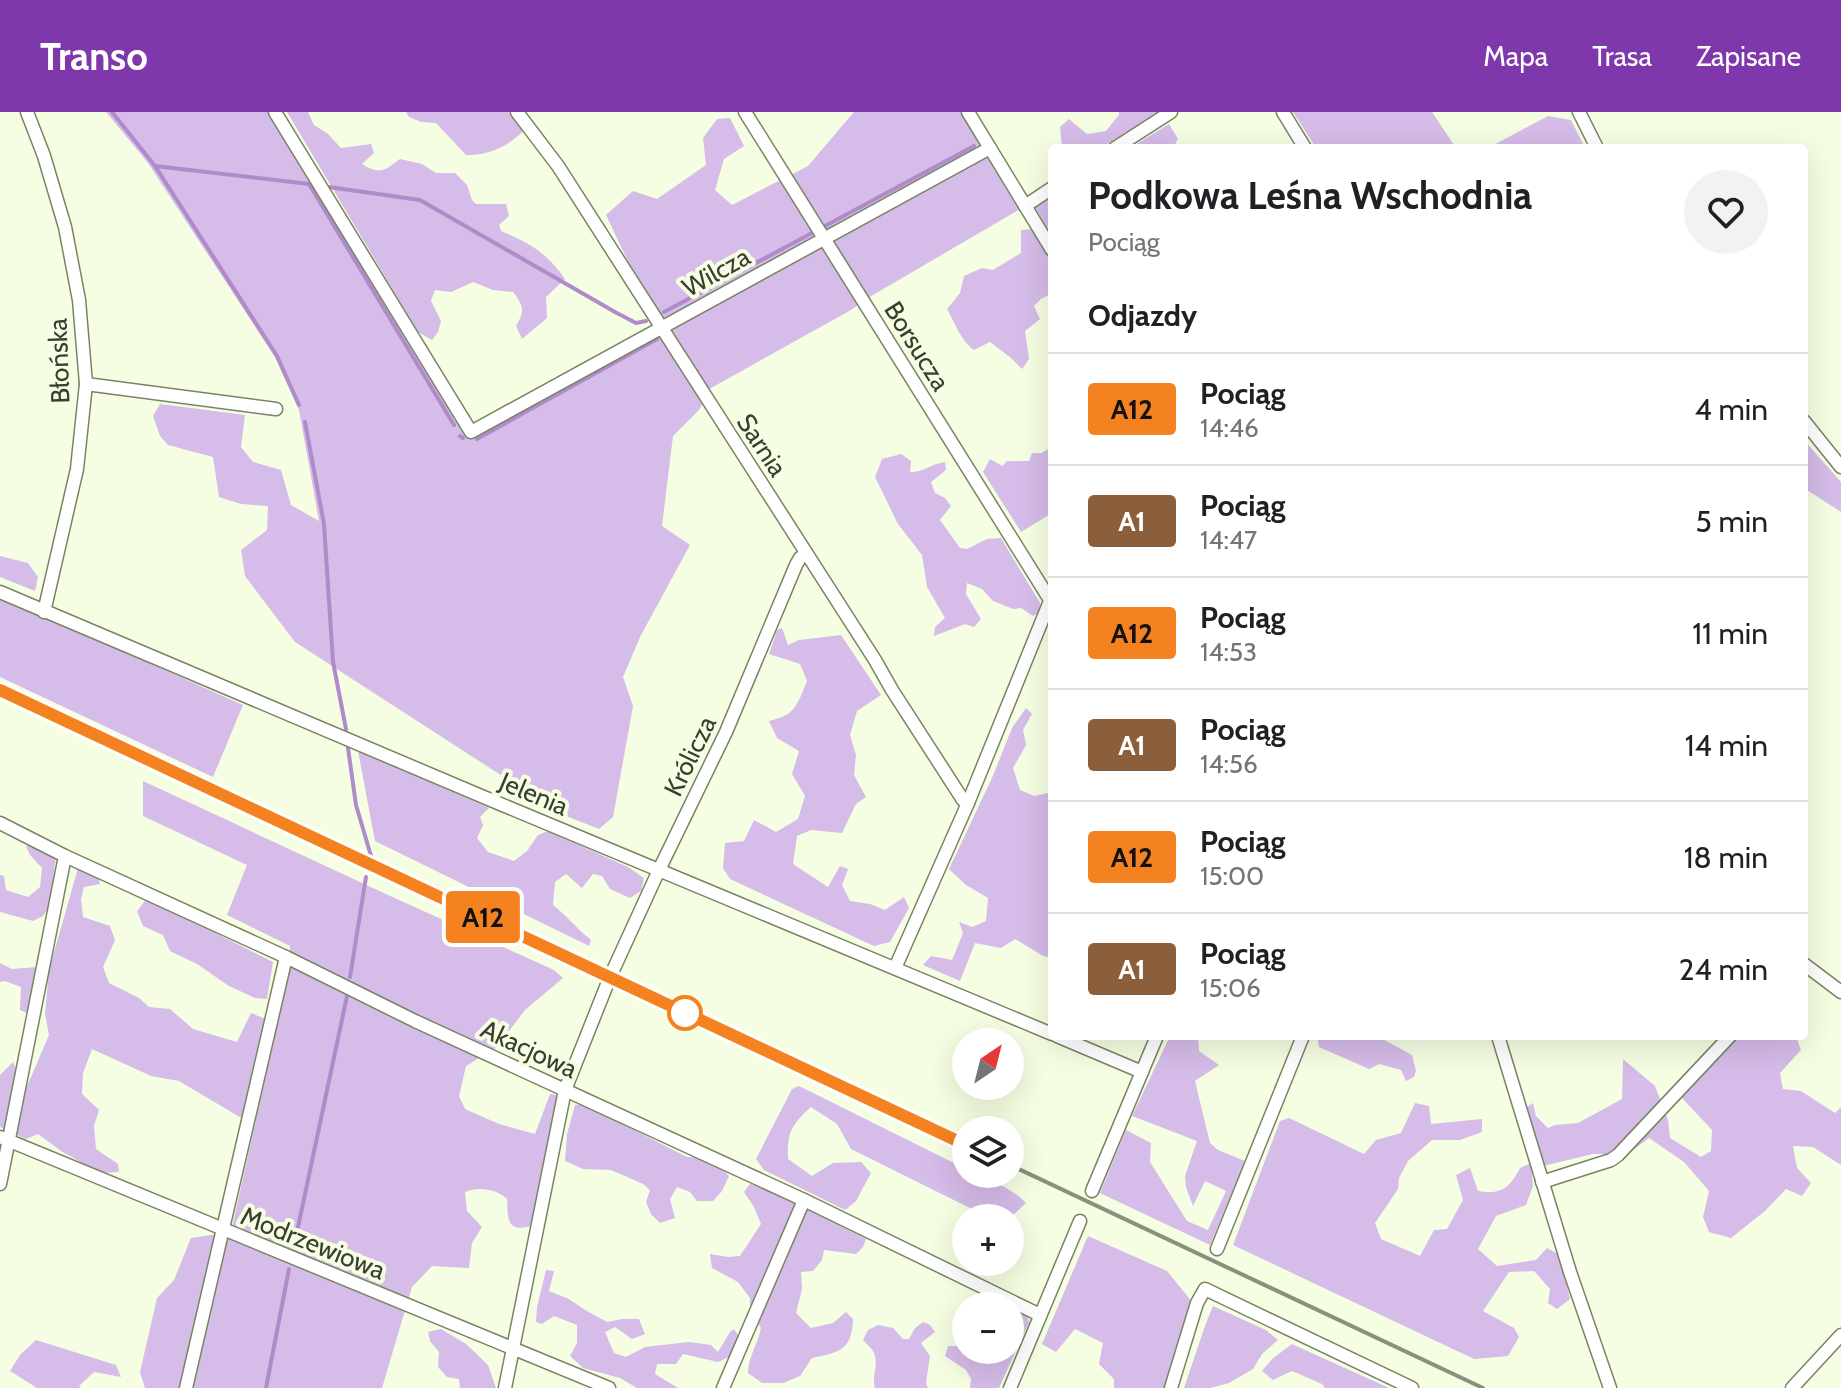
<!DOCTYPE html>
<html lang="pl">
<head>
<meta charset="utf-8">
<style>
	:root { --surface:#fff; --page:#f2f2f2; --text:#202124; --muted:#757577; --line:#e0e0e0; --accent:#7f38ab }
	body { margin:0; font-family:Cabin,sans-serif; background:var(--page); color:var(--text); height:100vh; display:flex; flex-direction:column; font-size:30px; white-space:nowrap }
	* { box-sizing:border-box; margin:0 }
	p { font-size:26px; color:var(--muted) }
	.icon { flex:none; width:44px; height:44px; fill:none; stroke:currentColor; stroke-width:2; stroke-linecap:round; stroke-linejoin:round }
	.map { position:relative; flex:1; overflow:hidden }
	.side { position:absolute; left:1048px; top:32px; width:760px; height:896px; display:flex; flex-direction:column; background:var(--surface); border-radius:8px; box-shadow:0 8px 32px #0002 }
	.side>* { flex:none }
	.badge { padding:0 16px; border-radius:6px; font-size:28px; line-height:52px }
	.needle { width:52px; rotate:35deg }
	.fabs { position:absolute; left:952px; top:916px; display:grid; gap:16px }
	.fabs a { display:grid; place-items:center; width:72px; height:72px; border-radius:50%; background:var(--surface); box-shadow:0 8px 32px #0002; font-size:40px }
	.map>.badge { position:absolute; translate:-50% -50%; box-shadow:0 0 0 4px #fff }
	h2 { padding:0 40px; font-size:30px; line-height:72px }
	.round { display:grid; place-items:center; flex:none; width:84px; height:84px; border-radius:42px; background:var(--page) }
	.summary { display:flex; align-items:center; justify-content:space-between; height:136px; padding:0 40px }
	h1 { font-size:38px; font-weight:700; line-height:60px }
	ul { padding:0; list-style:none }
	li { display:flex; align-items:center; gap:24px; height:112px; padding:0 40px; border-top:2px solid var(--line) }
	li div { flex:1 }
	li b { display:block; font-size:30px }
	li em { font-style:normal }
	li .badge { min-width:88px; font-weight:700; text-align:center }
	header { display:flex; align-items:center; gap:48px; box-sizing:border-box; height:112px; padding:0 40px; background:var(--accent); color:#fff }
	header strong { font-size:38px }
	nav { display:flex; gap:44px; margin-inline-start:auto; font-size:28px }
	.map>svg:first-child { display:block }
</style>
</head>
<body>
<header>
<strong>Transo</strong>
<nav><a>Mapa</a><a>Trasa</a><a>Zapisane</a></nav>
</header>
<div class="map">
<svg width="1841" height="1276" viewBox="0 0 1841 1276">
	<rect width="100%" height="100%" fill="#f5fee2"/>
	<!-- green -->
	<g fill="#d5bce9">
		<path d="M106 0H271L468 319 667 216 633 160 606 103 633 79 657 87 706 53 703 26 717 7 730 6 744 34 724 47 715 78 732 93 808 54 854 0H962L1022 96 873 183 851 198 711 276 699 298 673 324 662 414 690 433 640 525 623 565 633 594 613 705 599 717 561 702 295 530 245 464 241 438 267 418 268 394 241 392 219 385 213 345 168 333 160 324 153 304 160 292 245 303 241 335 253 350 281 358 291 393 319 409 299 298 275 245 148 51Z"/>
		<path d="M287 0H308L314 13 328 22 341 36 371 32 374 41 362 52C380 63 384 59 400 47L422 52 436 61H455L467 73 472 88 476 92H506L509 104 499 113 501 119C530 131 547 141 565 167L546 185 547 206 522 227 516 214C525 199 524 194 513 180L493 178 473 170 451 180 435 178 431 189 441 209 438 220 432 228 418 220Z"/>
		<path d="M406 0H509L523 19C509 34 487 44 466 43L436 11 421 10 409 5Z"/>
		<path d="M1119 0H1158L1101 36H1062L1060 15 1069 7 1087 22 1106 19 1119 3Z"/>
		<path d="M1293 0H1432L1456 36H1316Z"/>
		<path d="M1548 4 1571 8 1585 36H1488Z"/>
		<path d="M1169 12 1178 27 1173 36H1130Z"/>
		<path d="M1052 84V123L1035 95Z"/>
		<path d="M1031 117 1052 152V181L1041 187 1034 194 1040 207 1025 219 1029 247 1022 257 1011 246 990 230 974 238C961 229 955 211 947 197L960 181 964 164 982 156 993 158 1021 141V118Z"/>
		<path d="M1804 328 1841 370V400L1804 376Z"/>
		<path d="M1052 335V401L1021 420 983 360 990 347 1002 354 1007 349H1029L1032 341H1041Z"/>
		<path d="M901 342 911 349 910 360C922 361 931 352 945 350L946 358 931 370 935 381 945 386 951 394 940 408 960 436 967 437 987 427 1001 426 1040 491 1041 500 1033 504 1021 496 1013 497 993 489 982 477 967 471 966 482 981 507 974 515 965 512 934 524 935 515 945 506 927 475 922 443 898 412 875 365 882 347Z"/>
		<path d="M0 444 28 451 38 465 35 479 0 465Z"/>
		<path d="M0 485 243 593 213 665 0 565Z"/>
		<path d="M782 516 788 533 799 528 841 523 881 583 857 599 850 623 856 643 854 663 866 685 856 692 842 721 811 718 797 724 793 752 828 775 840 754 848 757 842 773 850 789 870 792 885 798 904 785 909 796 890 830 874 834 730 767 723 756 725 731 744 729 754 708 776 720 798 707 805 684 792 662 799 639 777 626 769 609C796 603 797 593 807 569L800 552 769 542 777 518Z"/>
		<path d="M1026 596 1032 602 1023 618 1026 633 1013 656 1020 678 1034 684 1052 680V846L1043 844 1015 827 1001 836 975 831 960 869 923 853 931 844 952 848 963 821 959 810 972 815 986 809 988 786 966 773 949 757 992 666 1012 616Z"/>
		<path d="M358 639 489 696 480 705 483 713 477 726 488 740 514 749 527 739 538 723 548 719 628 755 644 766 641 779 630 786 610 777 602 764 593 762 582 776 566 762 555 770 553 793C567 804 577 817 591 828L589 834 375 729Z"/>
		<path d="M143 669 388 783 554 858 563 866 525 898 496 936 466 954 459 984 465 997 499 1012 535 1022 550 982 560 984 531 1114C506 1121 508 1106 507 1087 497 1077 478 1074 465 1080L467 1099 482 1115 472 1131 469 1156 432 1154 412 1175 382 1276H145L140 1260 157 1186 174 1168 191 1126 231 1120 256 1008 243 1007 179 969 151 964 92 937 83 961 82 982 99 998 94 1014 96 1037 118 1052 119 1060 100 1061 61 1039 38 1022 26 1027 0 1015V963L13 950 25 979 49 923 45 902 49 858 78 756 99 767 100 772 84 775 81 787 83 805 110 814 115 828 103 855 109 871 139 886 149 895 170 897 193 917 237 930 251 901 263 906 279 904 289 859 290 834 227 803 247 753 143 704Z"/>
		<path d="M34 731 56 744 49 795 43 804 33 809 0 800V763L4 764 6 778 28 785 40 775 42 756 30 743 26 734Z"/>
		<path d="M145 789 164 795 273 850 267 887 255 886 229 874 197 852 170 839 163 823 143 814 137 799Z"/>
		<path d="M0 851 12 857 37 855 29 902 20 898 21 875 5 869 0 870Z"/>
		<path d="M1170 924H1198L1199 939 1219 953 1195 969 1210 1031 1218 1038 1245 1049 1210 1133 1100 1081 1126 1018 1151 1031 1150 1050 1177 1093 1187 1109 1208 1118 1226 1079 1205 1069 1193 1094 1186 1075 1185 1064 1197 1029 1132 1004Z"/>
		<path d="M1317 924H1377L1412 943 1416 959 1414 965 1406 969 1401 958 1379 952 1369 957 1319 935Z"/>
		<path d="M1736 924H1796L1801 938 1780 961 1783 977 1801 979 1835 1001 1841 995V1053L1813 1035 1793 1034 1797 1056 1811 1071 1802 1084 1786 1077 1765 1099 1731 1126 1709 1120 1703 1105 1709 1079 1684 1050 1649 1026 1628 1042H1593L1543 1054 1527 995 1533 991 1536 1004 1548 1016 1555 1013 1578 1011 1622 987 1623 947 1655 974 1668 1008 1670 1026 1701 1045 1711 1039 1712 1018 1681 985Z"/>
		<path d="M799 974 966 1057V1062C984 1062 1014 1078 1026 1091L1011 1105H988L851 1037 837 1012 811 995C791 1013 787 1021 788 1047L812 1064 833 1051 861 1050 871 1061 856 1089 845 1098 764 1058 756 1047 792 977Z"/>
		<path d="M1415 991 1429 994 1431 1012 1482 1007V1020L1460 1028H1432L1408 1049 1399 1066 1398 1077 1375 1111 1381 1127 1420 1144 1434 1118 1447 1117 1463 1088 1456 1063 1470 1056 1478 1079C1501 1083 1510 1076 1520 1056L1531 1051 1533 1074 1526 1093 1496 1104 1478 1137 1497 1154 1536 1148 1547 1136 1560 1143 1570 1187 1557 1197 1548 1191 1550 1177 1534 1159 1509 1160 1483 1199 1514 1216 1519 1225 1508 1244 1474 1247 1233 1133 1280 1009 1289 1006 1364 1042 1376 1028 1401 1021Z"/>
		<path d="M583 992 687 1045C702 1044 720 1053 729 1064L722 1079 713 1089H697L690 1080 677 1075 670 1087 675 1106 660 1111 651 1102 646 1090 650 1078 643 1072 611 1058 583 1057 565 1049 567 1022 575 993Z"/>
		<path d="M750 1072 767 1077 866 1127 863 1135 856 1142 824 1138 822 1148 813 1159 801 1160 802 1177 796 1201 811 1216 833 1211 846 1200 853 1207C852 1239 839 1240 812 1246L800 1264 783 1271H762L748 1261C748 1245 758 1232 761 1216L750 1197V1186L738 1170 712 1156 710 1142 728 1145 740 1144 761 1112 754 1095 744 1080Z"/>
		<path d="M1088 1124 1167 1159 1193 1191 1167 1276H1114V1267L1099 1252 1103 1231 1075 1217 1056 1240 1042 1232Z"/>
		<path d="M546 1158 554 1159 549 1179 569 1187 585 1198 607 1210 622 1207H639L645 1222 632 1227 615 1215 605 1220 614 1241 626 1245 645 1235 689 1230 711 1233 718 1240 730 1220 734 1217 739 1225 729 1245 718 1250 683 1242 676 1252H657L655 1262 678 1276H637L620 1266 583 1256 570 1244 577 1231V1213L554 1204 542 1212 536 1210 537 1195Z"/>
		<path d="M994 1185 1026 1201 1029 1210 999 1276H970L971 1267 966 1258 945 1244 948 1234H957L969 1240 972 1238H1010V1194H987L983 1187Z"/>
		<path d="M1213 1194 1266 1218 1278 1228 1262 1242 1253 1257 1229 1271 1210 1276H1184L1205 1214Z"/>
		<path d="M923 1210 930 1213 935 1220 921 1231 930 1244 926 1271 928 1276H875C871 1264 880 1252 873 1239 871 1235 866 1232 863 1228L868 1218 878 1213 893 1216 903 1227H909L915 1216Z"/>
		<path d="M441 1217 466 1232 488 1253 496 1276H460L459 1267 447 1265 438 1255 439 1240 430 1229 428 1220Z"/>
		<path d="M36 1228 116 1253 121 1265 94 1260 79 1274 81 1276H37L10 1259 20 1243Z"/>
		<path d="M1292 1232 1389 1276H1325L1322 1272 1292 1259 1273 1268 1262 1259 1272 1247Z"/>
	</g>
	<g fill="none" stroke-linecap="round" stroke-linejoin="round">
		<!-- stream -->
		<g stroke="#af8bca" stroke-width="4">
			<path d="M112 0 155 54 277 244 299 293"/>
			<path d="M155 54 309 72 454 313"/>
			<path d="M329 75 420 88 615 200 636 211 646 209"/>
			<path d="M825 114 974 34"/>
			<path d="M664 200 812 121"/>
			<path d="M305 310 324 412 333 550 346 617"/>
			<path d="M460 324 463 326"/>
			<path d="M477 327 657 227"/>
			<path d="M348 636 356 693 371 744"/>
			<path d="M350 865 366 765"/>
			<path d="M294 1134 347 884"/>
			<path d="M266 1276 289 1157"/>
		</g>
		<!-- minor casing -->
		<g stroke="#798464" stroke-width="15">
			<g id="minor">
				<path d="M27 0 44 44 65 115 79 188 86 272 77 357 44 500"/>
				<path d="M275 0 471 320 990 36"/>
				<path d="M517 0 558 54 875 548 892 578 963 688 968 691"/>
				<path d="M745 0 1052 491"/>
				<path d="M968 0 1052 138"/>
				<path d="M1283 0 1305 36"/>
				<path d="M1579 0 1597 36"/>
				<path d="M1115 36 1171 0"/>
				<path d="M1025 94 1052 76"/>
				<path d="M86 272 276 297"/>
				<path d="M1804 309 1841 355"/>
				<path d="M0 480 486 686 1052 922"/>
				<path d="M0 711 65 744 286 845 415 909 804 1088 1040 1203"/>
				<path d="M1804 852 1841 880"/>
				<path d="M895 856 968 691 1050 489"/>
				<path d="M1057 924 1142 960"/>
				<path d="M1498 924 1570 1160 1610 1276"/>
				<path d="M0 1025 609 1276"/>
				<path d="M1542 1070 1611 1048 1618 1043 1730 924"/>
				<path d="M0 1072 65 744"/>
				<path d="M1092 1079 1157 924"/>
				<path d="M1217 1137 1303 924"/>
				<path d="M186 1276 286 845"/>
				<path d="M505 1276 565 978 610 865 659 758 726 620 796 453 800 446 806 441"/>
				<path d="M723 1276 804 1088"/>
				<path d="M1010 1276 1080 1109"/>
				<path d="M1171 1276 1197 1191 1205 1177 1412 1276"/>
				<path d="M1792 1276 1841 1223"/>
			</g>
		</g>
		<!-- minor -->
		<use href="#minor" stroke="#fff" stroke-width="12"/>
		<!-- rail -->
		<g stroke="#89907c" stroke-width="4">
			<path d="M0 578 966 1033"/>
			<path d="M1010 1053 1483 1276"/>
		</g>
	</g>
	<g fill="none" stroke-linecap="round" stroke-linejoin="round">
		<!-- line casing -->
		<g stroke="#fff" stroke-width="18">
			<path id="line" d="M0 578 966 1033"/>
		</g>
		<!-- line -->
		<use href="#line" stroke="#f58220" stroke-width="12"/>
	</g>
	<!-- markers -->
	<circle fill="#fff" stroke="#f58220" stroke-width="4" cx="685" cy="901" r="16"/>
	<g text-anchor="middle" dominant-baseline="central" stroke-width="8" stroke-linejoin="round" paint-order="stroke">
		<!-- street labels -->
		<g font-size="26" fill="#393e30" stroke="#f5fee2">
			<text transform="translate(716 160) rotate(-29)">Wilcza</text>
			<text transform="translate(917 234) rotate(58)">Borsucza</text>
			<text transform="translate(59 249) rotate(-92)">Błońska</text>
			<text transform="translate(762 333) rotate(57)">Sarnia</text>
			<text transform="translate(690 644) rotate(-64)">Królicza</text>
			<text transform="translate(534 682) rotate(23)">Jelenia</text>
			<text transform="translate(529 937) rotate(25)">Akacjowa</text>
			<text transform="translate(313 1131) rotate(22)">Modrzewiowa</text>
		</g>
	</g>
</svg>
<div class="fabs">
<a><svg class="needle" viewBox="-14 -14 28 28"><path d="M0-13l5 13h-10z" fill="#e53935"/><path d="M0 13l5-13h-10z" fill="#757577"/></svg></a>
<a><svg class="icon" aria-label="layers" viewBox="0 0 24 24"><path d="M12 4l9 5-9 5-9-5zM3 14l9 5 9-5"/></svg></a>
<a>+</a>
<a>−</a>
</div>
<b class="badge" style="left:483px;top:805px;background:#f58220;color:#111">A12</b>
<section class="side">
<div class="summary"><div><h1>Podkowa Leśna Wschodnia</h1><p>Pociąg</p></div><a class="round"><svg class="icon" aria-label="heart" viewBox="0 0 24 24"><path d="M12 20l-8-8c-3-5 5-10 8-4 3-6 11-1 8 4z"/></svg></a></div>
<h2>Odjazdy</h2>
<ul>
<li><span class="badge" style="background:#f58220;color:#111">A12</span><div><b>Pociąg</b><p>14:46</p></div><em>4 min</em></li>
<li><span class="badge" style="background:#8b5e3c;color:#fff">A1</span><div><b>Pociąg</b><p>14:47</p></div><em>5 min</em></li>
<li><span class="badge" style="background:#f58220;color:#111">A12</span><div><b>Pociąg</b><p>14:53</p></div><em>11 min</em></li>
<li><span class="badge" style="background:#8b5e3c;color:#fff">A1</span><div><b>Pociąg</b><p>14:56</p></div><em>14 min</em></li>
<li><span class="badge" style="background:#f58220;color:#111">A12</span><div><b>Pociąg</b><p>15:00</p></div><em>18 min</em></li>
<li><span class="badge" style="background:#8b5e3c;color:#fff">A1</span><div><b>Pociąg</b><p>15:06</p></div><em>24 min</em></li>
</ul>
</section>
</div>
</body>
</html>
